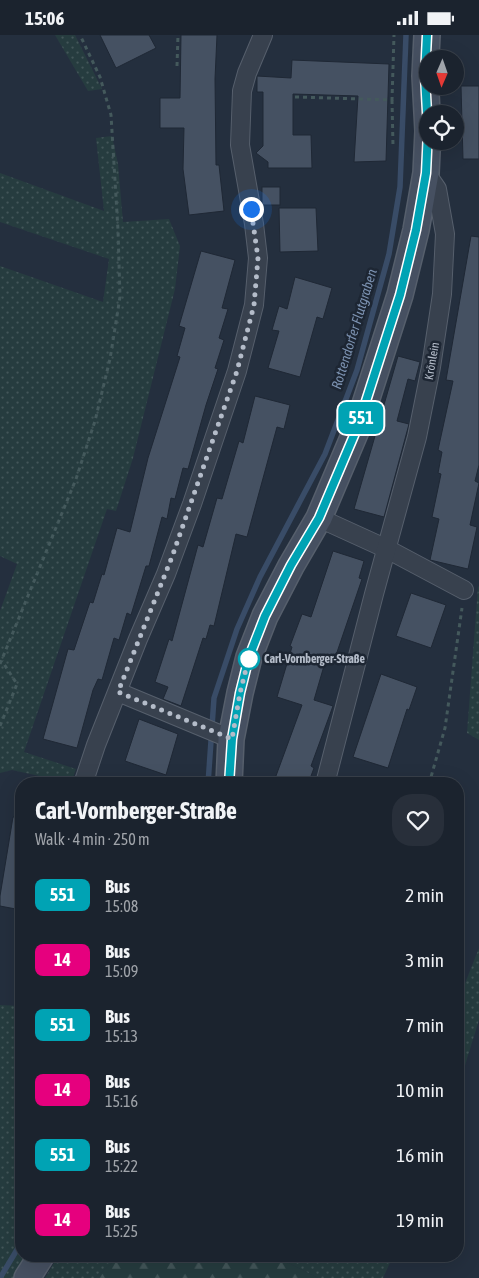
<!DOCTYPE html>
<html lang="en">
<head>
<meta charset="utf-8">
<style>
	:root { --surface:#1b232e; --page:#282f3a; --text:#f1f3f6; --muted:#a0a4aa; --line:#39404a }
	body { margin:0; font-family:"Asap Condensed",sans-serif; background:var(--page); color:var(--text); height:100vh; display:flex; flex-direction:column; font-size:19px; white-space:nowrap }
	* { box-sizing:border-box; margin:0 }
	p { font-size:16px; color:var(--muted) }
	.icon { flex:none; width:28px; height:28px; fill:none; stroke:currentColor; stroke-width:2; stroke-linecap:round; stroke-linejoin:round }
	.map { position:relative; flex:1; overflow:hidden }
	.details { position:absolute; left:15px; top:742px; width:449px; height:485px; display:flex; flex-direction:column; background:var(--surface); border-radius:20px; box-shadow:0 5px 20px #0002,0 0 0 1px var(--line) }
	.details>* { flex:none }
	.badge { padding:0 10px; border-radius:8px; font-size:18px; line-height:32px }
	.needle { width:32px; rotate:182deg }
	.fabs { position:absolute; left:419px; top:15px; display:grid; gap:10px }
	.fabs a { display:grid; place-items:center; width:45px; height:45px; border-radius:50%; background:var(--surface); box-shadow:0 5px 20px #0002,0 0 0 1px var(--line); font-size:25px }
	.you { position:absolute; width:25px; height:25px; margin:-12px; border:4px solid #fff; border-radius:50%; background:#1a73e8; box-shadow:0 0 0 8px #1a73e833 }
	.map>.badge { position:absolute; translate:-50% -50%; box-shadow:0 0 0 2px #fff }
	.round { display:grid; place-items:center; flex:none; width:52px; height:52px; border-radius:20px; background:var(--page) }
	.overview { display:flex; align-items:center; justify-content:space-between; height:85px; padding:0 20px }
	h1 { font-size:24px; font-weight:700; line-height:38px }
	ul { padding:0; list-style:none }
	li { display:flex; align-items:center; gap:15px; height:65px; padding:0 20px }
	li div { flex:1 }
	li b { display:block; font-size:19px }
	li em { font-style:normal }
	li .badge { min-width:55px; font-weight:700; text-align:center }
	.status { display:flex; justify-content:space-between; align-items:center; height:35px; padding:0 25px; background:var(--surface); direction:ltr }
	.status svg { height:14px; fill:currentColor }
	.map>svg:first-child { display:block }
</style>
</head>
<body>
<div class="status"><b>15:06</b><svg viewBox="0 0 49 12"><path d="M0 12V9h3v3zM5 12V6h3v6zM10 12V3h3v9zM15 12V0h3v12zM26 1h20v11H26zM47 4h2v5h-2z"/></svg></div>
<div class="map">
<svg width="479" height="1243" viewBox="0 0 479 1243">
	<defs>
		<pattern id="grass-dots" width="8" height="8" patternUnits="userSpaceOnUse" patternTransform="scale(1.25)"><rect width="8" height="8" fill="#263c3f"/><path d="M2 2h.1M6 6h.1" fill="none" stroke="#435659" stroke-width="1.8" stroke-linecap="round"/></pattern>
		<pattern id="forest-firs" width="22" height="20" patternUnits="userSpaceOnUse" patternTransform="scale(1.25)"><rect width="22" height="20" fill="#263c3f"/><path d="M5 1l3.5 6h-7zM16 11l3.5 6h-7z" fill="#435659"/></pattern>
	</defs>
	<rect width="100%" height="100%" fill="#242f3e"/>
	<!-- grass -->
	<g fill="url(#grass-dots)">
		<path d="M55 0H75L102 54 88 56Z"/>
		<path d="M112 101 118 129 123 187 169 184 180 211 175 254 133 423 116 476 107 474 24 717 76 734 71 748 12 735 0 738V576L17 529 0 521V231L103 267 109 224 0 187V138L104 176 96 103Z"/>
		<path d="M478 551 479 552V705L467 698Z"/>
		<path d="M479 913V985L458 1053V966Z"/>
		<path d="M0 970 21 971V1221H28L14 1243H0Z"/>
		<path d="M58 1221H120L95 1243H45Z"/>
		<path d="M275 1221H393L383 1243H318Z"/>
	</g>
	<!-- forest -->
	<path fill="url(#forest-firs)" d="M120 1221H275L318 1243H95Z"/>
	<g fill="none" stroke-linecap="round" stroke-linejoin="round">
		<!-- stream -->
		<g stroke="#394c67" stroke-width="5.5">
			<path d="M208 749 214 663 237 594 260 542 325 419 357 335 389 219 400 152 406 0"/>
			<path d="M0 1243 21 1208"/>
		</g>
	</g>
	<!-- building -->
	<g fill="#455162" stroke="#1f2835">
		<path d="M100 0H149L156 13 116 33Z"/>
		<path d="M181 0H217L215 44 216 130H219L224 176 189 180 183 134 184 93H160V63H180Z"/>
		<path d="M292 25 389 29 386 126 354 127 358 61 293 59V100H311L312 133H268V127L256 118 263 111V57H257V41L291 43Z"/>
		<path d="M461 51H479V124H463Z"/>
		<rect x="262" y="152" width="18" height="18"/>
		<path d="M279 173H316L318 216 280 217Z"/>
		<path d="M471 201 479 202V430L475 446 479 448 470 490 477 492 468 534 430 525 439 484 432 482 441 439 438 438 442 417 438 415 453 346 446 345Z"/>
		<path d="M201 216 235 225 222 273 228 274 219 303 224 305 215 333 218 334 206 370 188 434 183 433 175 464 171 463 167 484 162 482 149 531H146L131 580 127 578 119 605 114 603 102 645 98 644 93 655 77 713 43 704 68 614 74 615 90 567 93 568 102 539 104 540 117 493 130 497 148 423 180 322 177 321 185 293 179 291Z"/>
		<path d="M295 242 332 253 323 284 317 282 300 342 268 333 279 296 272 295 279 271 287 274Z"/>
		<path d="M398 321 420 327 415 346 408 344 397 386 409 389 384 482 354 474Z"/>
		<path d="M255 361 290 370 284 394 277 392 247 502 236 499 214 591 210 590 206 604 203 603 181 671 163 664 168 652 155 647 169 604 172 606 198 510 203 512 217 463 222 464 239 406 243 408Z"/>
		<path d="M333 516 364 526 359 543 362 544 334 626 326 624 314 665 333 671 311 731 314 733 308 749H273L302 670 277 662 292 612 290 611 302 579 311 582Z"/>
		<path d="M411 558 446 570 431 613 396 601Z"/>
		<path d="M381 639 417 652 409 675 407 674 388 733 353 722Z"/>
		<path d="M139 684 178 699 166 740 125 726Z"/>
		<path d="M13 782H21V875L0 871V861Z"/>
	</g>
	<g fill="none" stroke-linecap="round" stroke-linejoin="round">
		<!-- street casing -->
		<g stroke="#565f6c" stroke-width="20">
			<g id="street">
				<path d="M319 483 387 514 464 555"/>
				<path d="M118 657 231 704"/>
				<path d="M83 749 96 710 138 604 166 539 192 469 237 336 254 270 258 223 254 189 240 110 242 56 247 38 263 0"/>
				<path d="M325 749 374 559 417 402 431 332 442 259 445 199 437 154 426 138"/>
			</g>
		</g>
		<!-- secondary casing -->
		<g stroke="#565f6c" stroke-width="28">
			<g id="secondary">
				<path d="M427 0 425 41 428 96"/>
				<path d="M229 749 231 704 240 658 249 622 265 581 291 531 319 483 358 391 400 260 416 195 426 138 428 96"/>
				<path d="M27 1243 41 1221"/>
			</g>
		</g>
		<!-- path -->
		<g stroke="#44595c" stroke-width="3" stroke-dasharray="4 4" stroke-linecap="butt">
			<path d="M177 31 178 0"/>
			<path d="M295 62 392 65 394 0"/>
			<path d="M392 65 393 111"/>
			<path d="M0 629 76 444 95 386 110 324 120 262 118 195 111 80 100 42 80 0"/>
			<path d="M0 691 17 649 2 626"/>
			<path d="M429 749 445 693 462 573"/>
		</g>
		<!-- street -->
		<use href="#street" stroke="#38414e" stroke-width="18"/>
		<!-- secondary -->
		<use href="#secondary" stroke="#465061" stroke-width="25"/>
	</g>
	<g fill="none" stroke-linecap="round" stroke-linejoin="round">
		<!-- line casing -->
		<g stroke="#fff" stroke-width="11">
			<path id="line" d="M229 749 232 704 240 658 249 622 265 581 291 530 319 483 358 391 400 260 416 195 426 138 428 96 425 41 427 0"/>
		</g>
		<!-- line -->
		<use href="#line" stroke="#00a3b4" stroke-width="8"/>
		<!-- walk -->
		<path stroke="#b4bcc9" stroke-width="5" stroke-dasharray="0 9" d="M249 624V622L240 658 232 704 118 657 172 522 237 336 254 270 258 223 251 174"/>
	</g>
	<!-- markers -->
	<circle fill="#fff" stroke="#00a3b4" stroke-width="2.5" cx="249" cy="624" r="10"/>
	<g text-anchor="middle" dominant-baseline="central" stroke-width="5" stroke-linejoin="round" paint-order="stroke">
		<!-- street labels -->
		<g font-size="12" fill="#b4bcc9" stroke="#1d2633">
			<text transform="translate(432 326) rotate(-80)">Krönlein</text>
		</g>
		<!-- stop labels -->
		<g font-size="12" font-weight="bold" fill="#b4bcc9" stroke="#1d2633" text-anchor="start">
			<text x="264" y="624">Carl-Vornberger-Straße</text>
		</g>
		<!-- water labels -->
		<g font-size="14" font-style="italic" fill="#7c92b1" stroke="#1d2633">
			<text transform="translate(354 294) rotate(-73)">Rottendorfer Flutgraben</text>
		</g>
	</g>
</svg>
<div class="fabs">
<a><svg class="needle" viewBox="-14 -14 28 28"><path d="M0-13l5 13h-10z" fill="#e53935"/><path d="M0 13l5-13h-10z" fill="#a0a4aa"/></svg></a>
<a><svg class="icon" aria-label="locate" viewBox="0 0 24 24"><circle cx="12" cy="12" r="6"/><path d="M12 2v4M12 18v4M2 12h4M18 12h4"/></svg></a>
</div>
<div class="you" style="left:251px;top:174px"></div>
<b class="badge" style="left:361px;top:383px;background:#00a3b4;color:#fff">551</b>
<section class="details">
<div class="overview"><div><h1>Carl-Vornberger-Straße</h1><p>Walk · 4 min · 250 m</p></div><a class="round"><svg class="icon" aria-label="heart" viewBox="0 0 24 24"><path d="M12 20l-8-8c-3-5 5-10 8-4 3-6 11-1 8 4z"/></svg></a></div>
<ul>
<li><span class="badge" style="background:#00a3b4;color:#fff">551</span><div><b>Bus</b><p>15:08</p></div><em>2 min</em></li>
<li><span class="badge" style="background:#e6007e;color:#fff">14</span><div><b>Bus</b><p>15:09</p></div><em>3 min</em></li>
<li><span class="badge" style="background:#00a3b4;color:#fff">551</span><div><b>Bus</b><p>15:13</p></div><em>7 min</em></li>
<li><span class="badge" style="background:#e6007e;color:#fff">14</span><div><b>Bus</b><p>15:16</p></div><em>10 min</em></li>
<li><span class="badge" style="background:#00a3b4;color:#fff">551</span><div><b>Bus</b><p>15:22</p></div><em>16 min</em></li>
<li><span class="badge" style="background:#e6007e;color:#fff">14</span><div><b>Bus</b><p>15:25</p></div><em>19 min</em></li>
</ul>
</section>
</div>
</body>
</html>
